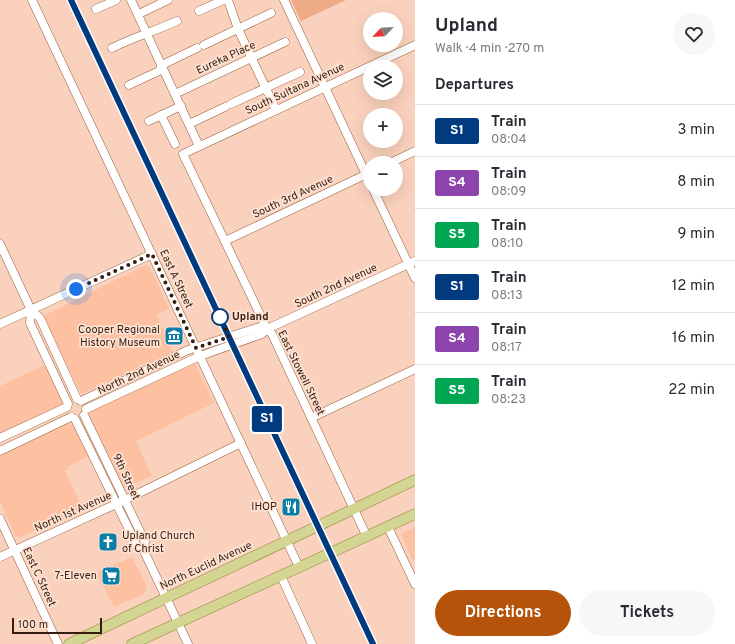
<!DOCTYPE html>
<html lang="en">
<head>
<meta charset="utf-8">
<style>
	:root { --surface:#fff; --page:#f7f7f7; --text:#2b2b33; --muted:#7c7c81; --line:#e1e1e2; --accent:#b45309 }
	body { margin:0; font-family:Overpass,sans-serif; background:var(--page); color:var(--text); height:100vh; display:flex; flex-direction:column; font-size:15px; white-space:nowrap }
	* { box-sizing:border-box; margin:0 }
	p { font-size:13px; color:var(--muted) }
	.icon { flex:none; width:22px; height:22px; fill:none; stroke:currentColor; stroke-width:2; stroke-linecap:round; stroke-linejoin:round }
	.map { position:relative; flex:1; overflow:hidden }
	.side { display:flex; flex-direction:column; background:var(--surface); width:320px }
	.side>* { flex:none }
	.badge { padding:0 8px; border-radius:3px; font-size:14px; line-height:26px }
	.needle { width:26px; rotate:245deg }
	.buttons { position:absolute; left:363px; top:12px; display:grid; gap:8px }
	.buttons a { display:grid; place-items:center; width:40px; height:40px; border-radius:50%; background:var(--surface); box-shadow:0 4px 16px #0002; font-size:20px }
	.scale { position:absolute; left:12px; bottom:10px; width:90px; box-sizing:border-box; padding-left:4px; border:2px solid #361d0f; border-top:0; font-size:11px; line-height:14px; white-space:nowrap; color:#361d0f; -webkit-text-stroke:3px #fde2d3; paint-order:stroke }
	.you { position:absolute; width:20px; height:20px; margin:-10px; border:3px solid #fff; border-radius:50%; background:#1a73e8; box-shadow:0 0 0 6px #1a73e833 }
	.map>.badge { position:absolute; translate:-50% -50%; box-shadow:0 0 0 2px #fff }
	h2 { padding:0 20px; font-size:15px; line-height:36px }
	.round { display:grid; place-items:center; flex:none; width:42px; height:42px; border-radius:21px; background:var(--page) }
	.summary { display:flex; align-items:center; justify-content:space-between; height:68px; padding:0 20px }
	h1 { font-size:19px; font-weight:700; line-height:30px }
	.primary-button { display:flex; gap:8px; margin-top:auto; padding:8px 20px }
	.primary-button a { flex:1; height:46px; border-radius:24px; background:var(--accent); color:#fff; font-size:16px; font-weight:700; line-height:46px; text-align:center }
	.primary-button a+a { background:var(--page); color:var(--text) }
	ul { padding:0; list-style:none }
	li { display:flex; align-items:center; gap:12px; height:52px; padding:0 20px; border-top:1px solid var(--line) }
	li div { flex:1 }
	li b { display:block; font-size:15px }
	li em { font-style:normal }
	li .badge { min-width:44px; font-weight:700; text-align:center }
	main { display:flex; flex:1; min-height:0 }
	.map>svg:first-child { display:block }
</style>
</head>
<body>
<main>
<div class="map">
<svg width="415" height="644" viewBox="0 0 415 644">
	<rect width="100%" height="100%" fill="#fad1bc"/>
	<!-- built -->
	<g fill="#fdc1a2">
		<path d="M146 265 150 267 169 309 157 315 173 352 81 394 43 316Z"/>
		<path d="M195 363 214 403 136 441 152 476 124 488 89 414 90 412Z"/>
		<path d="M45 365 64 403 63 405 0 435V386Z"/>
		<path d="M65 423 75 427 89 456 67 467 68 469 65 471 83 509 19 538 15 535 0 501V454Z"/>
		<path d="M415 527V560L413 561 401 534Z"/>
		<path d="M132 557 147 587 144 594 114 607 98 576V572Z"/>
	</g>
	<!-- green -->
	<path fill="#edab88" d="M291 0H346L301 21Z"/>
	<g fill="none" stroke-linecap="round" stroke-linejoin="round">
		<!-- minor casing -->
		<g stroke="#985d3c" stroke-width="9">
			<g id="minor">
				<path d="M32 0 299 567"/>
				<path d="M131 0 199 146"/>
				<path d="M228 0 238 29 276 110"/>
				<path d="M284 0 370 183"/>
				<path d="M96 9 116 0"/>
				<path d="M199 11 223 0"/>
				<path d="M139 14 168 0"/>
				<path d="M204 45 271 13"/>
				<path d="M112 48C134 37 155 31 177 21"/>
				<path d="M129 85 159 71 162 65 197 48"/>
				<path d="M175 94 285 42"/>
				<path d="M231 104 300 72"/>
				<path d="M161 115 175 144"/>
				<path d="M149 121 181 106"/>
				<path d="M189 124 225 107"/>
				<path d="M390 163 415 151"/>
				<path d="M373 189 415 278"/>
				<path d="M225 241 369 173"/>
				<path d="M0 244 31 310 40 318 77 399"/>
				<path d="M31 310 30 323 68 404"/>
				<path d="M0 324 152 254"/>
				<path d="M81 401 188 350 260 327 267 329"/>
				<path d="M86 409 200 356 262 334 267 329 415 261"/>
				<path d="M84 415 145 542 143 549"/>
				<path d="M311 418 415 369"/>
				<path d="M75 419 137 546 143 549 188 644"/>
				<path d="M0 438 67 407"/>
				<path d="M0 451 71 417"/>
				<path d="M0 519 58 644"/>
				<path d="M388 527 415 584"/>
				<path d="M367 537 272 334 267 329 183 154 415 45"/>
				<path d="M0 557 125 500 241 443"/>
				<path d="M281 576 312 644"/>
			</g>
		</g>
		<!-- major casing -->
		<g stroke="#8b8236" stroke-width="11">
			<g id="major">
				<path d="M69 644 415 480"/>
				<path d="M132 644 415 514"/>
			</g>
		</g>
		<!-- minor -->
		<use href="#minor" stroke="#fff" stroke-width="8"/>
		<!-- major -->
		<use href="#major" stroke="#d5d593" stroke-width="10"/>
		<!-- rail casing -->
		<g stroke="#684b3b" stroke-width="3.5">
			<path id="rail" d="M71 0 373 644"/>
		</g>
		<!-- rail -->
		<use href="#rail" stroke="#fde2d3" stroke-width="2" stroke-dasharray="6" stroke-linecap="butt"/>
	</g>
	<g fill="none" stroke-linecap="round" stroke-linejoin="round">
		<!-- line casing -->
		<g stroke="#fff" stroke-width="9">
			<path id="line" d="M71 0 373 644"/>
		</g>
		<!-- line -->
		<use href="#line" stroke="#003b80" stroke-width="6"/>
		<!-- walk -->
		<path stroke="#361d0f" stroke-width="4" stroke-dasharray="0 7.2" d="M76 289 152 254 196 348 229 337 220 317"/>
	</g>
	<!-- icons -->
	<defs>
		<g id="museum-square" transform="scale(1)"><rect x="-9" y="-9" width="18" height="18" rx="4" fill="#097ea6" stroke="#fde2d3"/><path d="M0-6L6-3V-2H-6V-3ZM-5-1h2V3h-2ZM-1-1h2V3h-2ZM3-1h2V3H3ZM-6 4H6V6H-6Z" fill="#fff"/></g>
		<g id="restaurant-square" transform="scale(1)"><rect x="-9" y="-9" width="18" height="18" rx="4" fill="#097ea6" stroke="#fde2d3"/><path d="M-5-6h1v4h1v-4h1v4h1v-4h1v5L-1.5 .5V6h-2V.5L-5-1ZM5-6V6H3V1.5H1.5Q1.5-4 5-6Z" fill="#fff"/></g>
		<g id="church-square" transform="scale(1)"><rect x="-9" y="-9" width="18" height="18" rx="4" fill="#097ea6" stroke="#fde2d3"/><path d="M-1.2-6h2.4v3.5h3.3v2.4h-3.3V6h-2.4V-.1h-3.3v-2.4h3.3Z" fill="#fff"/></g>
		<g id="supermarket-square" transform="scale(1)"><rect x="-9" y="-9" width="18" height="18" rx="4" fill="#097ea6" stroke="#fde2d3"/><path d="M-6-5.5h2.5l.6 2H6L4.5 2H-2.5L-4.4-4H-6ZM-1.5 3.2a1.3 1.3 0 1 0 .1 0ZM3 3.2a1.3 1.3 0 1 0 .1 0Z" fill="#fff"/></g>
	</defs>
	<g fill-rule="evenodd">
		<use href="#museum-square" x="174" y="336"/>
		<use href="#restaurant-square" x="291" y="507"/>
		<use href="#church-square" x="108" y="542"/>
		<use href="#supermarket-square" x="111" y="576"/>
	</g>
	<!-- markers -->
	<circle fill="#fff" stroke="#003b80" stroke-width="2" cx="220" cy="317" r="8"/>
	<g text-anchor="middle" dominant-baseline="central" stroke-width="3.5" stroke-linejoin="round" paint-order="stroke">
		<!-- street labels -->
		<g font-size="11" fill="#361d0f" stroke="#fde2d3">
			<text transform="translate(226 58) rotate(-25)">Eureka Place</text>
			<text transform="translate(295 89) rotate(-25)">South Sultana Avenue</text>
			<text transform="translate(293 197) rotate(-25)">South 3rd Avenue</text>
			<text transform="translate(176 279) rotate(65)">East A Street</text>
			<text transform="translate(336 286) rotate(-25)">South 2nd Avenue</text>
			<text transform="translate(139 373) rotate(-25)">North 2nd Avenue</text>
			<text transform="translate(301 373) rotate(64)">East Stowell Street</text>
			<text transform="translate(126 477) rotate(65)">9th Street</text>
			<text transform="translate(73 512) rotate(-24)">North 1st Avenue</text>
			<text transform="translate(206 566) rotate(-25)">North Euclid Avenue</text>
			<text transform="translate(39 577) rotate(65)">East C Street</text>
		</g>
		<!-- stop labels -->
		<g font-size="11" font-weight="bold" fill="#361d0f" stroke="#fde2d3" text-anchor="start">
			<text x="232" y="317">Upland</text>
		</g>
		<!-- poi labels -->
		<g font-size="11" fill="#361d0f" stroke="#fde2d3" text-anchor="end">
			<text x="160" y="330">Cooper Regional<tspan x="160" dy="13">History Museum</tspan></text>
			<text x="277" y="507">IHOP</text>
			<text x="122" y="536" text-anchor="start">Upland Church<tspan x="122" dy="13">of Christ</tspan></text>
			<text x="97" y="576">7-Eleven</text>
		</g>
	</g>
</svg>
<div class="buttons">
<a><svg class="needle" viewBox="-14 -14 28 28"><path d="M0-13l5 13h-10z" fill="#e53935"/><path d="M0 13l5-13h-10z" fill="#7c7c81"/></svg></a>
<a><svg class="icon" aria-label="layers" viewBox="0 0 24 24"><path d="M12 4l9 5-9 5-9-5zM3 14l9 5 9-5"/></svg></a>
<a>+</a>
<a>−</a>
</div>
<div class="scale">100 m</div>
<div class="you" style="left:76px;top:289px"></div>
<b class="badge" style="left:267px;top:419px;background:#003b80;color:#fff">S1</b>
</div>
<section class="side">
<div class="summary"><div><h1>Upland</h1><p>Walk · 4 min · 270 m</p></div><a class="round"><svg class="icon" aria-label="heart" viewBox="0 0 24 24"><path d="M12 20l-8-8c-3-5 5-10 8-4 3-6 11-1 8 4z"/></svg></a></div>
<h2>Departures</h2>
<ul>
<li><span class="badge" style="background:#003b80;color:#fff">S1</span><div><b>Train</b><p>08:04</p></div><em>3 min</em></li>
<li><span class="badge" style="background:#8e44ad;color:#fff">S4</span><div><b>Train</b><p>08:09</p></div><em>8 min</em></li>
<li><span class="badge" style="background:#00a651;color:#fff">S5</span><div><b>Train</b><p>08:10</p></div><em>9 min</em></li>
<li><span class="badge" style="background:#003b80;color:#fff">S1</span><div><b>Train</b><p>08:13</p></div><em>12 min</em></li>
<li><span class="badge" style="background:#8e44ad;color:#fff">S4</span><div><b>Train</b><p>08:17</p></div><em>16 min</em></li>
<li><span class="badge" style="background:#00a651;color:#fff">S5</span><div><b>Train</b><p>08:23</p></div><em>22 min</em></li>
</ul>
<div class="primary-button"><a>Directions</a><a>Tickets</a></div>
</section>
</main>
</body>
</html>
